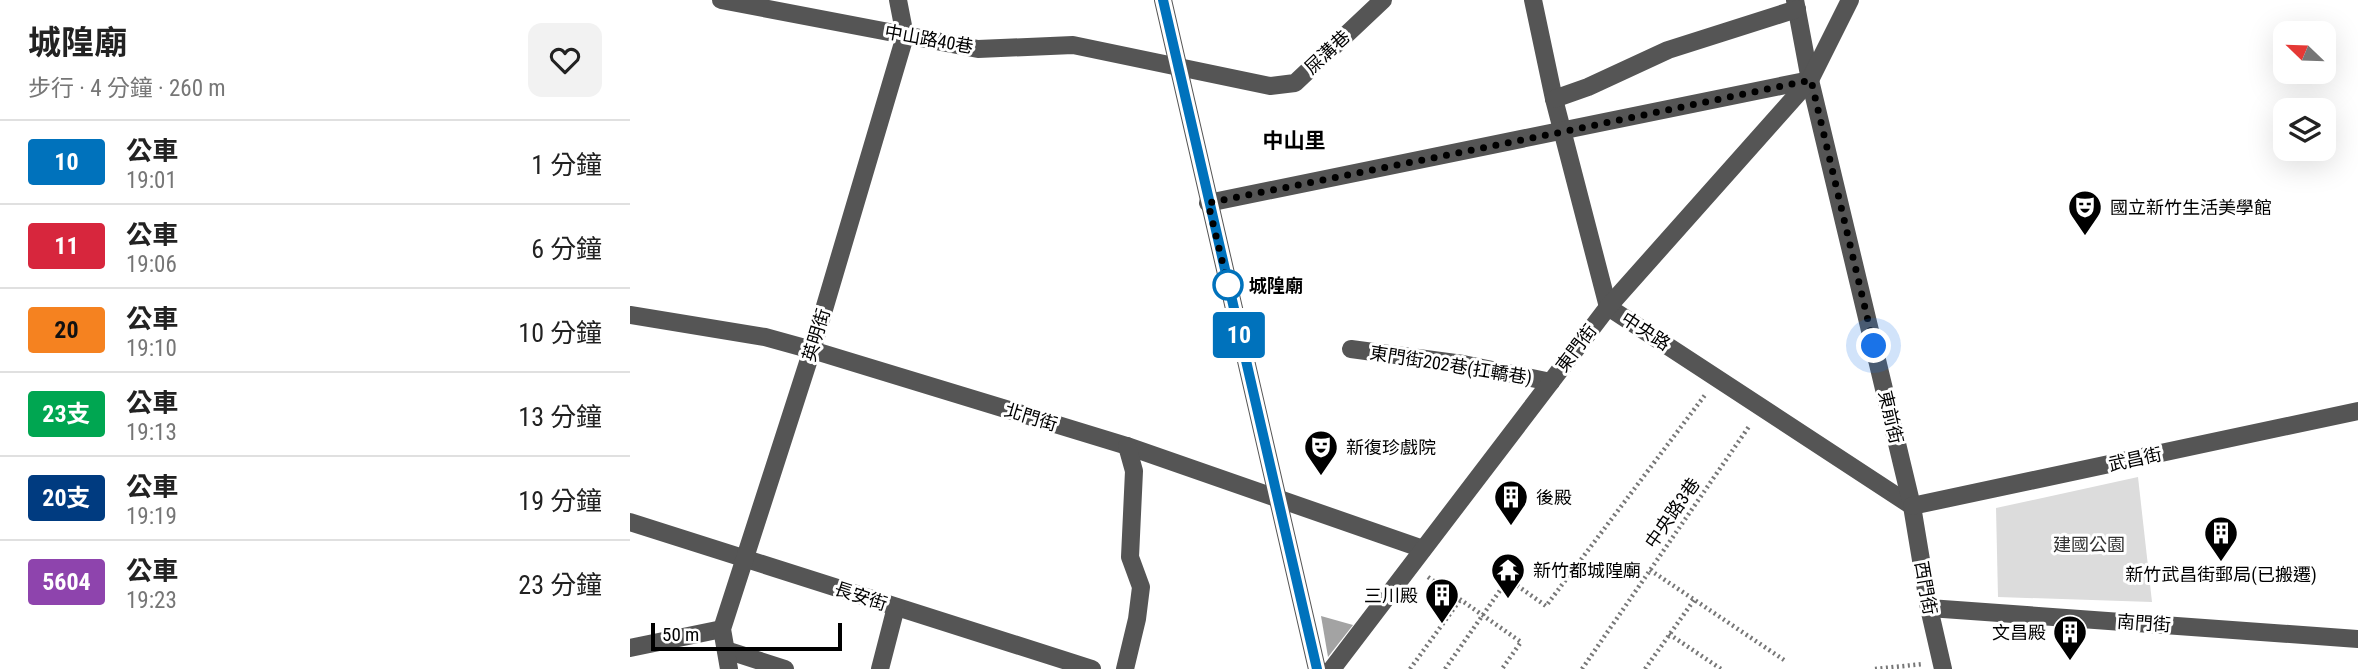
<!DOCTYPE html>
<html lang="zh-TW">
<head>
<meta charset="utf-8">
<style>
	:root { --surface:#fff; --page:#f2f2f2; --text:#222; --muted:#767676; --line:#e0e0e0 }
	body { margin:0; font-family:"Roboto Condensed","Noto Sans TC",sans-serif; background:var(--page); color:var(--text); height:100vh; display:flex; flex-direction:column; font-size:26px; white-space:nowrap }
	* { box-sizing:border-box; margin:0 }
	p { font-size:23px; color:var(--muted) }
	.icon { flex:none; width:38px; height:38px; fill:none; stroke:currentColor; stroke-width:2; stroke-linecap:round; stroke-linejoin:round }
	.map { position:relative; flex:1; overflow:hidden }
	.drawer { display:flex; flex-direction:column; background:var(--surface); width:630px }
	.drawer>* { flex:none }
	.badge { padding:0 14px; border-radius:5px; font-size:24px; line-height:46px }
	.needle { width:46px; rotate:293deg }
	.controls { position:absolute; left:1643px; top:21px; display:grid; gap:14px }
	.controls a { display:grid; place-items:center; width:63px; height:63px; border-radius:14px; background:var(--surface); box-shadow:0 7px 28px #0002; font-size:35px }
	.scale { position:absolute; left:21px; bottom:18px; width:191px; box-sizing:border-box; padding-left:7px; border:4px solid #000; border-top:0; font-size:19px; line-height:24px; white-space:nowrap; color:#000; -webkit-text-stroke:5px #fff; paint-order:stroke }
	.you { position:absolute; width:35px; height:35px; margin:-18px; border:5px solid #fff; border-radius:50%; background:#1a73e8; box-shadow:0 0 0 10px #1a73e833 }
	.map>.badge { position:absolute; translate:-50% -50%; box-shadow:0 0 0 4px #fff }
	.round { display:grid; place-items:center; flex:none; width:74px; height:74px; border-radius:14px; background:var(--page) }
	.overview { display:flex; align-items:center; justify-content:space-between; height:119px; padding:0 28px }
	h1 { font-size:33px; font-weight:700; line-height:52px }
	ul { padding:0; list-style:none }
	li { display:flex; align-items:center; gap:21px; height:84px; padding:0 28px; border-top:2px solid var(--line) }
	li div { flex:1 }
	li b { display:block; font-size:26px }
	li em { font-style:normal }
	li .badge { min-width:77px; font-weight:700; text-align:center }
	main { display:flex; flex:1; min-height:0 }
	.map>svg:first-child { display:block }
</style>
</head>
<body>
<main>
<section class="drawer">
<div class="overview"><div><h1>城隍廟</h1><p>步行 · 4 分鐘 · 260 m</p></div><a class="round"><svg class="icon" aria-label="heart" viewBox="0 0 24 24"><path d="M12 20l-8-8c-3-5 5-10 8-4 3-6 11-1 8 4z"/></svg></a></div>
<ul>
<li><span class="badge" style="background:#0072bc;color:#fff">10</span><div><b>公車</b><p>19:01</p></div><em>1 分鐘</em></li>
<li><span class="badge" style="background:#d7263d;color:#fff">11</span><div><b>公車</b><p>19:06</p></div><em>6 分鐘</em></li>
<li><span class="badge" style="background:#f58220;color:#111">20</span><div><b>公車</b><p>19:10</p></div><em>10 分鐘</em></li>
<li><span class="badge" style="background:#00a651;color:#fff">23支</span><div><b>公車</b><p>19:13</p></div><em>13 分鐘</em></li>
<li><span class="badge" style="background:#003b80;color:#fff">20支</span><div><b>公車</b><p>19:19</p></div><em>19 分鐘</em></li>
<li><span class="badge" style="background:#8e44ad;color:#fff">5604</span><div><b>公車</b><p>19:23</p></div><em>23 分鐘</em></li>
</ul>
</section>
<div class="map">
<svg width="1728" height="669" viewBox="0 0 1728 669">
	<rect width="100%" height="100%" fill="#fff"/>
	<!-- green -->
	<path fill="#dcdcdc" d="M1508 477 1522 602 1368 597 1366 508Z"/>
	<!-- water -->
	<path fill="#a3a3a3" d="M691 616 723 625 698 657Z"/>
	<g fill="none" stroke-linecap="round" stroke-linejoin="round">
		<!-- path -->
		<g stroke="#777" stroke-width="4.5" stroke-dasharray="2 3.5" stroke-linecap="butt">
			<path d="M1020 570 1154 660"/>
			<path d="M798 577 891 642 872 669"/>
			<path d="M1039 634 1091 669"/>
			<path d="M780 669 830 600"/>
			<path d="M815 669 878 579 916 606 1075 395"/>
			<path d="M952 669 1120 425"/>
			<path d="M1015 669 1064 600"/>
			<path d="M1245 669 1293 664"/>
		</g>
		<!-- minor -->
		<g stroke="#555" stroke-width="18">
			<path d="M91 0 348 49 443 45 640 86 665 83 753 0"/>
			<path d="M533 0 687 669"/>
			<path d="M903 0 924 99 978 307 1282 506"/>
			<path d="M1165 0 1180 80 1282 506 1299 608 1313 669"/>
			<path d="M924 99 958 87 1038 50 1167 9"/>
			<path d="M578 203 1180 80"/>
			<path d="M0 315 135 337 182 350 497 446 793 549"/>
			<path d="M721 349 833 364 921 382"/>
			<path d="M1282 506 1728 411"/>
			<path d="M0 522 462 669"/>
			<path d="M1299 608 1728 639"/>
			<path d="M0 648 92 629"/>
			<path d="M96 650 155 669"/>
			<path d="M99 669 92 629 182 350 275 36 268 0"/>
			<path d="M250 669 266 607"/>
			<path d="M495 669 507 619 511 587 500 557 504 471 497 446"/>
			<path d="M702 669 978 307 1180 80 1220 0"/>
		</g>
	</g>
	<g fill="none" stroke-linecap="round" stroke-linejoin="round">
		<!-- line casing -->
		<g stroke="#fff" stroke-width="16">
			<path id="line" d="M533 0 687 669"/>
		</g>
		<!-- line -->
		<use href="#line" stroke="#0072bc" stroke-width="10"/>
		<!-- walk -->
		<path stroke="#000" stroke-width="7" stroke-dasharray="0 12.6" d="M598 285 578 203 932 132 1181 80 1244 346"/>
	</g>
	<!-- icons -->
	<defs>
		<g id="theatre-pin" transform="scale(1.75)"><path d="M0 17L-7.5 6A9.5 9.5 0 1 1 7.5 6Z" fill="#000" stroke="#fff"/><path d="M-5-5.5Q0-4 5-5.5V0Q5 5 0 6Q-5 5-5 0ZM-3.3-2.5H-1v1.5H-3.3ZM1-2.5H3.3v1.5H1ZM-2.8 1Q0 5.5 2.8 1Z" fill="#fff"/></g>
		<g id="building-pin" transform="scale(1.75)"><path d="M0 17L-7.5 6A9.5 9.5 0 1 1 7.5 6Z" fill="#000" stroke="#fff"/><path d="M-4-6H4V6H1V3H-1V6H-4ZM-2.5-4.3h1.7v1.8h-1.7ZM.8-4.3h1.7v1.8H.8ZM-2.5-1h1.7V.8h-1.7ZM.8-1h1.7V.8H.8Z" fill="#fff"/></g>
		<g id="temple-pin" transform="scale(1.75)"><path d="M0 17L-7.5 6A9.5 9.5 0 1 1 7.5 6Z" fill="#000" stroke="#fff"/><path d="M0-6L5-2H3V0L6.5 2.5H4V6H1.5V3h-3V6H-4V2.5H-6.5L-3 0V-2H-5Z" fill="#fff"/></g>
	</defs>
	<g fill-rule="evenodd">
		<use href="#theatre-pin" x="1455" y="207"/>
		<use href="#theatre-pin" x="691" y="447"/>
		<use href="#building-pin" x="881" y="497"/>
		<use href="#building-pin" x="1591" y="533"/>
		<use href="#temple-pin" x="878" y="570"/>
		<use href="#building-pin" x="812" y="595"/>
		<use href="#building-pin" x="1440" y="632"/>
	</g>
	<!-- markers -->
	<circle fill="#fff" stroke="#0072bc" stroke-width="3.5" cx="598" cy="285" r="14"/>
	<g text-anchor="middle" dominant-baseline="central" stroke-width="6" stroke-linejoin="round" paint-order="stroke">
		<!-- street labels -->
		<g font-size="18" fill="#000" stroke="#fff">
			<text transform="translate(299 39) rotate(10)">中山路40巷</text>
			<text transform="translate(697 52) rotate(-43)">屎溝巷</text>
			<text transform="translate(1016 331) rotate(33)">中央路</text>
			<text transform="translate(186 335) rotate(-73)">英明街</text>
			<text transform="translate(946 348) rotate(-53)">東門街</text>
			<text transform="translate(821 365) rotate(9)">東門街202巷(扛轎巷)</text>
			<text transform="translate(401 417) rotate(17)">北門街</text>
			<text transform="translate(1261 417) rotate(77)">東前街</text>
			<text transform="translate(1505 459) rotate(-12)">武昌街</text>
			<text transform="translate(1042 513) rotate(-55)">中央路3巷</text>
			<text transform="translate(1296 588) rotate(80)">西門街</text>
			<text transform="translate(231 596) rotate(18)">長安街</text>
			<text transform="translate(1514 623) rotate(4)">南門街</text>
		</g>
		<!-- poi labels -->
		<g font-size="18" fill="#000" stroke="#fff" text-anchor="start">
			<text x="1480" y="207">國立新竹生活美學館</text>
			<text x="716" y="447">新復珍戲院</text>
			<text x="906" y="497">後殿</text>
			<text x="903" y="570">新竹都城隍廟</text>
			<text x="1591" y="574" text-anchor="middle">新竹武昌街郵局(已搬遷)</text>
			<text x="788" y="595" text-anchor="end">三川殿</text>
			<text x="1416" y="632" text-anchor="end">文昌殿</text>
		</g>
		<!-- stop labels -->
		<g font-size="18" font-weight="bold" fill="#000" stroke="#fff" text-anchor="start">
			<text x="619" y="285">城隍廟</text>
		</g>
		<!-- park labels -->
		<g font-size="18" fill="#333" stroke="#fff">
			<text x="1459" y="544">建國公園</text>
		</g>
		<!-- quarter labels -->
		<g font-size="21" font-weight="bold" fill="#000" stroke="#fff">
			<text x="664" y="141">中山里</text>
		</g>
	</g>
</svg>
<div class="controls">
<a><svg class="needle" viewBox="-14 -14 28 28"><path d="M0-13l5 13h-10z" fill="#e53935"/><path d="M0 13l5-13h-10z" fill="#767676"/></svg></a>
<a><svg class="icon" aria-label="layers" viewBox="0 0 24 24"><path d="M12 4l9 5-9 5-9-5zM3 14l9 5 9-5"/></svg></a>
</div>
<div class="scale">50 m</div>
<div class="you" style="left:1244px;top:346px"></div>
<b class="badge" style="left:609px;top:335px;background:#0072bc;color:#fff">10</b>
</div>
</main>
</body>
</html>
